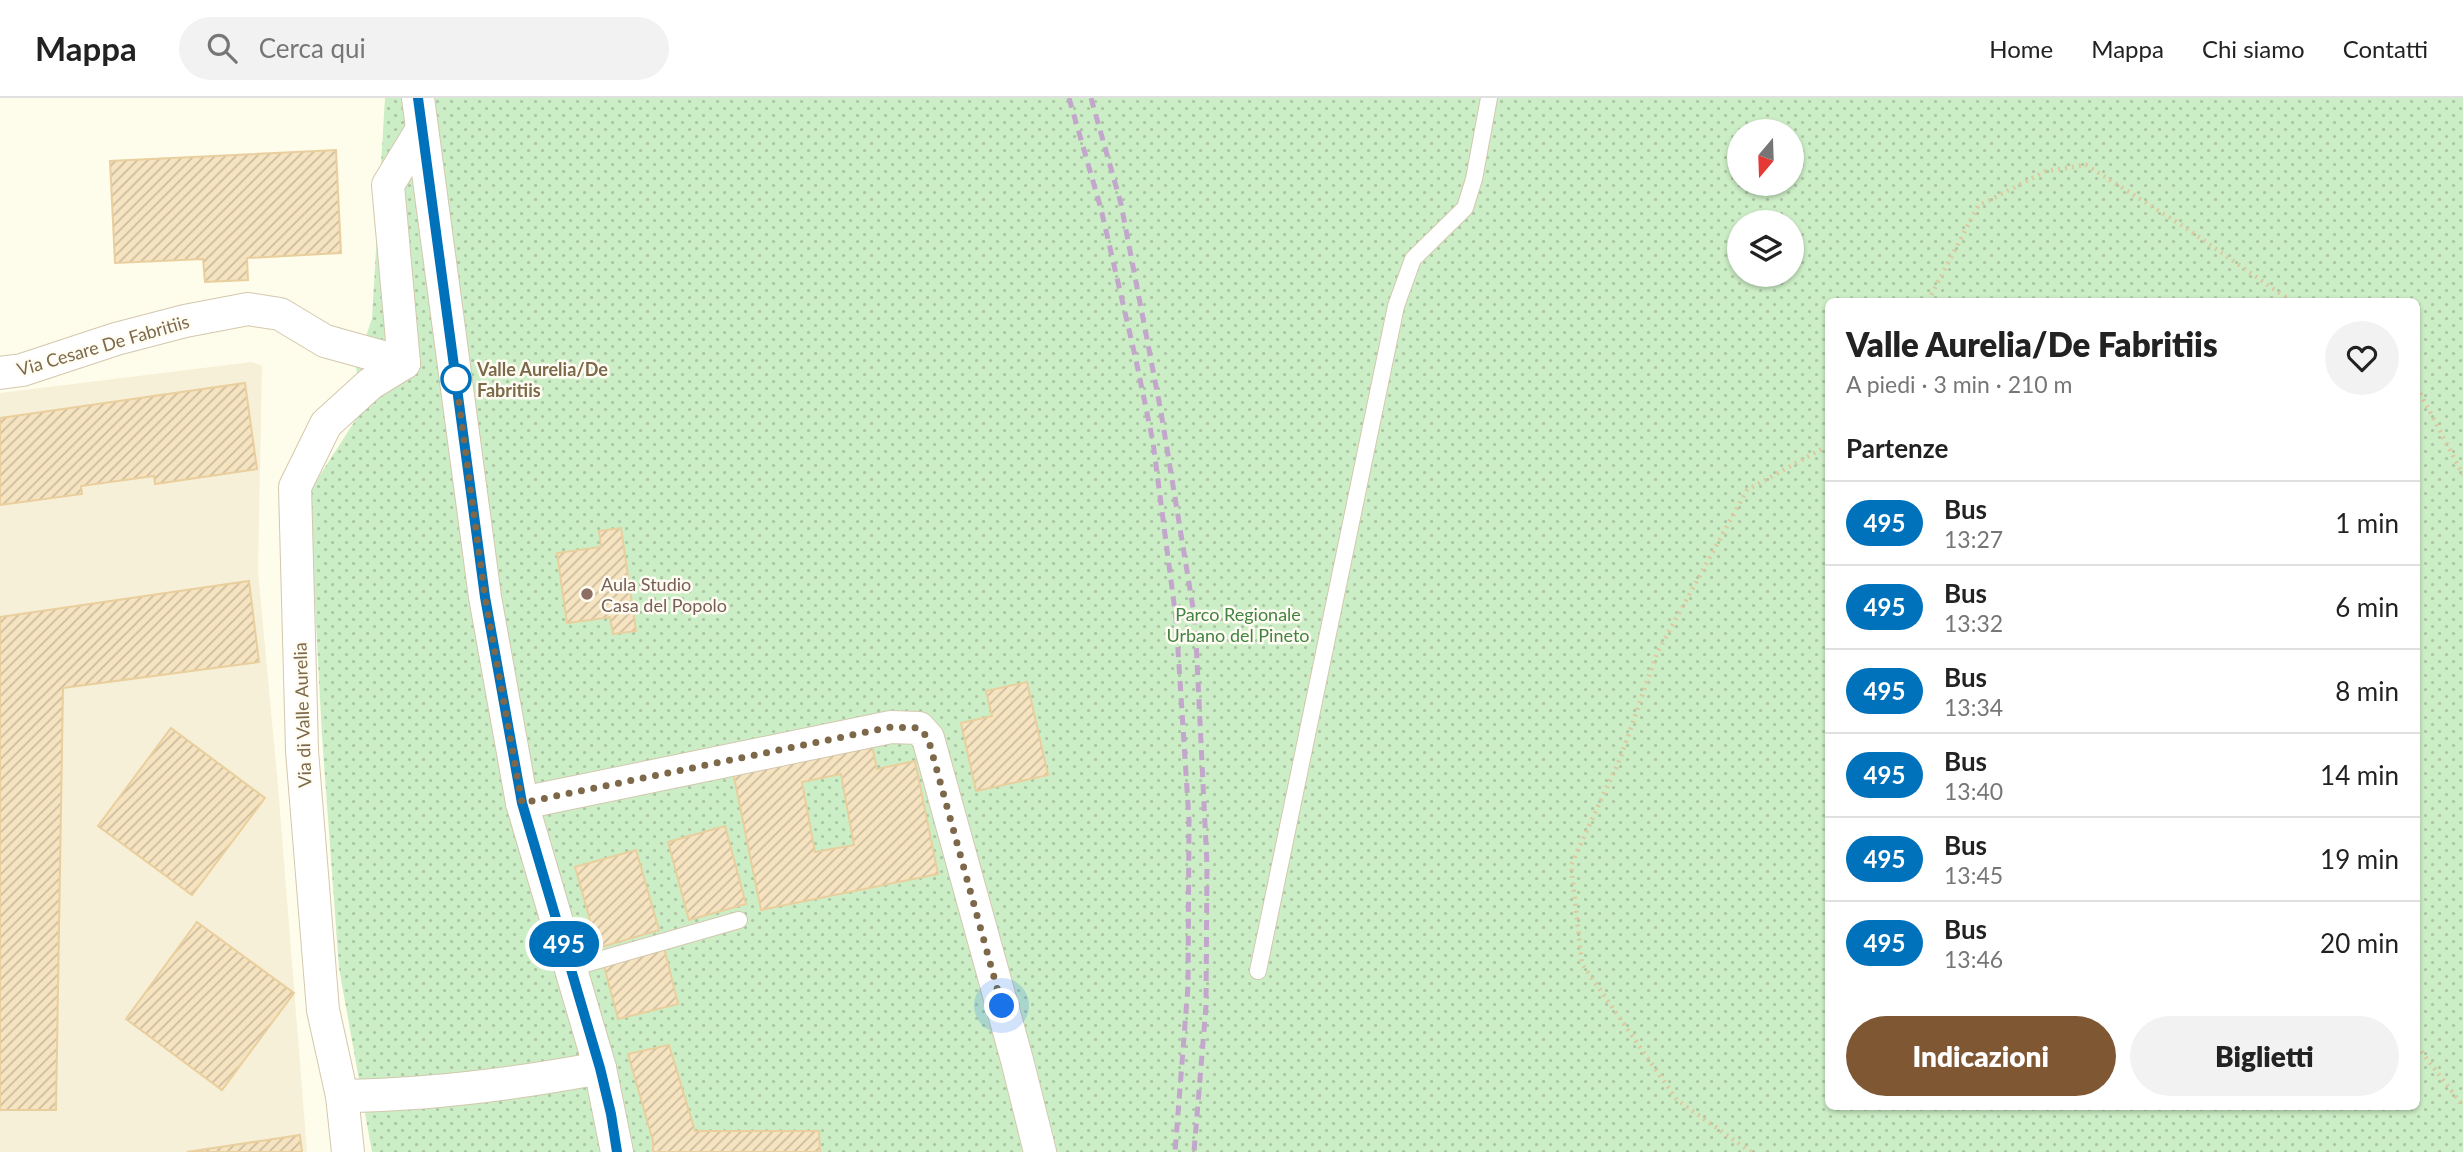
<!DOCTYPE html>
<html lang="it">
<head>
<meta charset="utf-8">
<style>
	:root { --surface:#fff; --page:#f2f2f2; --text:#222; --muted:#767676; --line:#e0e0e0; --accent:#7f5833 }
	body { margin:0; font-family:Lato,sans-serif; background:var(--page); color:var(--text); height:100vh; display:flex; flex-direction:column; font-size:26px; white-space:nowrap }
	* { box-sizing:border-box; margin:0 }
	p { font-size:23px; color:var(--muted) }
	.icon { flex:none; width:38px; height:38px; fill:none; stroke:currentColor; stroke-width:2; stroke-linecap:round; stroke-linejoin:round }
	.map { position:relative; flex:1; overflow:hidden }
	.sheet { position:absolute; left:1825px; top:200px; width:595px; height:812px; display:flex; flex-direction:column; background:var(--surface); border-radius:10px; box-shadow:0 2px 5px #0004 }
	.sheet>* { flex:none }
	.badge { padding:0 14px; border-radius:23px; font-size:24px; line-height:46px }
	.needle { width:46px; rotate:199deg }
	.buttons { position:absolute; left:1727px; top:21px; display:grid; gap:14px }
	.buttons a { display:grid; place-items:center; width:77px; height:77px; border-radius:50%; background:var(--surface); box-shadow:0 2px 5px #0004; font-size:35px }
	.you { position:absolute; width:35px; height:35px; margin:-18px; border:5px solid #fff; border-radius:50%; background:#1a73e8; box-shadow:0 0 0 10px #1a73e833 }
	.map>.badge { position:absolute; translate:-50% -50%; box-shadow:0 0 0 4px #fff }
	h2 { padding:0 21px; font-size:26px; line-height:63px }
	.round { display:grid; place-items:center; flex:none; width:74px; height:74px; border-radius:37px; background:var(--page) }
	.headline { display:flex; align-items:center; justify-content:space-between; height:119px; padding:0 21px }
	h1 { font-size:33px; font-weight:800; line-height:52px }
	.cta { display:flex; gap:14px; margin-top:auto; padding:14px 21px }
	.cta a { flex:1; height:80px; border-radius:42px; background:var(--accent); color:#fff; font-size:28px; font-weight:800; line-height:80px; text-align:center }
	.cta a+a { background:var(--page); color:var(--text) }
	ul { padding:0; list-style:none }
	li { display:flex; align-items:center; gap:21px; height:84px; padding:0 21px; border-top:2px solid var(--line) }
	li div { flex:1 }
	li b { display:block; font-size:26px }
	li em { font-style:normal }
	li .badge { min-width:77px; font-weight:700; text-align:center }
	header { display:flex; align-items:center; gap:42px; box-sizing:border-box; height:98px; padding:0 35px; background:var(--surface); border-bottom:2px solid var(--line) }
	header strong { font-size:33px }
	nav { display:flex; gap:38px; margin-inline-start:auto; font-size:24px }
	.search { width:490px; height:63px; background:var(--page); display:flex; align-items:center; gap:18px; box-sizing:border-box; padding:0 24px; border-radius:38px; color:var(--muted); font-size:26px }
	.map>svg:first-child { display:block }
</style>
</head>
<body>
<header>
<strong>Mappa</strong>
<div class="search"><svg class="icon" aria-label="search" viewBox="0 0 24 24"><circle cx="10" cy="10" r="6"/><path d="M15 15l6 6"/></svg>Cerca qui</div>
<nav><a>Home</a><a>Mappa</a><a>Chi siamo</a><a>Contatti</a></nav>
</header>
<div class="map">
<svg width="2463" height="1054" viewBox="0 0 2463 1054">
	<defs>
		<pattern id="park-dots" width="8" height="8" patternUnits="userSpaceOnUse" patternTransform="scale(1.75)"><rect width="8" height="8" fill="#cceec6"/><path d="M2 2h.1M6 6h.1" fill="none" stroke="#abc5a3" stroke-width="1.8" stroke-linecap="round"/></pattern>
		<pattern id="building-hatch" width="6" height="6" patternUnits="userSpaceOnUse" patternTransform="scale(1.75)"><rect width="6" height="6" fill="#f6e3c0"/><path d="M-1 1l2-2M0 6l6-6M5 7l2-2" fill="none" stroke="#ccbc9e"/></pattern>
	</defs>
	<rect width="100%" height="100%" fill="#fefcea"/>
	<!-- residential -->
	<path fill="#f7f0d8" d="M252 264 262 268 258 473 278 688 307 1054H0V295Z"/>
	<!-- park -->
	<path fill="url(#park-dots)" fill-rule="evenodd" d="M385 0H2463V1054H372L339 870 322 638 309 394 362 312 356 269 372 220ZM1740 33H1792V86H1740ZM1740 124H1792V177H1740ZM1829 203H2417V1008H1829Z"/>
	<!-- building -->
	<g fill="url(#building-hatch)" stroke="#eacf9e" stroke-width="2" fill-rule="evenodd">
		<path d="M336 52 341 155 247 160 248 182 205 184 203 161 115 165 110 63Z"/>
		<path d="M245 285 257 371 155 386 154 378 81 388 82 396 0 407V320Z"/>
		<path d="M621 430 636 533 613 536 610 519 567 525 557 455 601 449 599 433Z"/>
		<path d="M249 483 259 564 63 590 56 1012H0V519Z"/>
		<path d="M1027 584 1048 677 976 693 961 625 992 618 986 593Z"/>
		<path d="M171 630 265 700 192 797 98 728Z"/>
		<path d="M872 647 877 671 915 663 938 776 761 812 733 674ZM841 676 854 747 815 754 802 684Z"/>
		<path d="M725 728 746 806 689 822 668 744Z"/>
		<path d="M636 752 659 832 598 850 575 769Z"/>
		<path d="M197 824 294 895 222 992 126 921Z"/>
		<path d="M664 849 678 906 618 921 603 864Z"/>
		<path d="M669 947 695 1033H819L820 1054H653V1043L628 956Z"/>
		<path d="M300 1037 302 1054H187Z"/>
	</g>
	<g fill="none" stroke-linecap="round" stroke-linejoin="round">
		<!-- service casing -->
		<g stroke="#d3c8ae" stroke-width="18">
			<g id="service">
				<path d="M571 870 739 822"/>
				<path d="M1258 873 1396 208 1413 161 1465 110 1474 81 1489 0"/>
			</g>
		</g>
		<!-- minor casing -->
		<g stroke="#d3c8ae" stroke-width="34">
			<g id="minor">
				<path d="M418 0 485 499 522 705 600 970 617 1054"/>
				<path d="M404 265 370 286 326 326 295 389 302 653 323 912 342 998C429 997 515 986 600 970"/>
				<path d="M404 265 388 87 422 31"/>
				<path d="M0 275 22 272 116 241 185 223 248 211 280 216 325 243 404 265"/>
				<path d="M522 705 891 629 919 630 928 640 1017 962 1040 1054"/>
				<path d="M342 998 348 1054"/>
			</g>
		</g>
		<!-- path -->
		<g stroke="#dcc8a1" stroke-width="4.5" stroke-dasharray="2 5" stroke-linecap="butt">
			<path d="M1928 203 1978 108 2046 73 2086 67 2183 128 2291 203"/>
			<path d="M2417 289 2463 377"/>
			<path d="M2417 948 2463 1008"/>
			<path d="M1751 1054 1677 1002 1582 866 1571 767 1620 661 1657 555 1747 392 1829 347"/>
		</g>
		<!-- service -->
		<use href="#service" stroke="#fff" stroke-width="16"/>
		<!-- minor -->
		<use href="#minor" stroke="#fff" stroke-width="32"/>
		<!-- rail -->
		<g stroke="#c3a6cb" stroke-width="5" stroke-dasharray="10 7" stroke-linecap="butt">
			<path d="M1069 0 1101 111 1136 262 1153 344 1176 521 1189 722 1188 888 1175 1054"/>
			<path d="M1091 0 1121 106 1161 314 1195 522 1207 767 1206 908 1194 1054"/>
		</g>
	</g>
	<g fill="none" stroke-linecap="round" stroke-linejoin="round">
		<!-- line casing -->
		<g stroke="#fff" stroke-width="16">
			<path id="line" d="M418 0 485 499 522 705 600 970 611 1016 617 1054"/>
		</g>
		<!-- line -->
		<use href="#line" stroke="#0072bc" stroke-width="10"/>
		<!-- walk -->
		<path stroke="#7d694a" stroke-width="7" stroke-dasharray="0 12.6" d="M456 281 455 274 485 499 522 705 891 629 919 630 928 640 1002 908"/>
	</g>
	<!-- markers -->
	<circle fill="#fff" stroke="#0072bc" stroke-width="3.5" cx="456" cy="281" r="14"/>
	<circle fill="#8d6e63" stroke="#fffdf3" stroke-width="2.5" cx="587" cy="496" r="7"/>
	<g text-anchor="middle" dominant-baseline="central" stroke-width="5" stroke-linejoin="round" paint-order="stroke">
		<!-- street labels -->
		<g font-size="18" fill="#7d694a" stroke="#fffdf3">
			<text transform="translate(103 247) rotate(-16)">Via Cesare De Fabritiis</text>
			<text transform="translate(302 617) rotate(-92)">Via di Valle Aurelia</text>
		</g>
		<!-- stop labels -->
		<g font-size="18" font-weight="bold" fill="#7d694a" stroke="#fffdf3" text-anchor="start">
			<text x="477" y="271">Valle Aurelia/De<tspan x="477" dy="21">Fabritiis</tspan></text>
		</g>
		<!-- education labels -->
		<g font-size="18" fill="#785e54" stroke="#fffdf3" text-anchor="start">
			<text x="601" y="486">Aula Studio<tspan x="601" dy="21">Casa del Popolo</tspan></text>
		</g>
		<!-- park labels -->
		<g font-size="18" fill="#428341" stroke="#fffdf3">
			<text x="1238" y="516">Parco Regionale<tspan x="1238" dy="21">Urbano del Pineto</tspan></text>
		</g>
	</g>
</svg>
<div class="buttons">
<a><svg class="needle" viewBox="-14 -14 28 28"><path d="M0-13l5 13h-10z" fill="#e53935"/><path d="M0 13l5-13h-10z" fill="#767676"/></svg></a>
<a><svg class="icon" aria-label="layers" viewBox="0 0 24 24"><path d="M12 4l9 5-9 5-9-5zM3 14l9 5 9-5"/></svg></a>
</div>
<div class="you" style="left:1002px;top:908px"></div>
<b class="badge" style="left:564px;top:846px;background:#0072bc;color:#fff">495</b>
<section class="sheet">
<div class="headline"><div><h1>Valle Aurelia/De Fabritiis</h1><p>A piedi · 3 min · 210 m</p></div><a class="round"><svg class="icon" aria-label="heart" viewBox="0 0 24 24"><path d="M12 20l-8-8c-3-5 5-10 8-4 3-6 11-1 8 4z"/></svg></a></div>
<h2>Partenze</h2>
<ul>
<li><span class="badge" style="background:#0072bc;color:#fff">495</span><div><b>Bus</b><p>13:27</p></div><em>1 min</em></li>
<li><span class="badge" style="background:#0072bc;color:#fff">495</span><div><b>Bus</b><p>13:32</p></div><em>6 min</em></li>
<li><span class="badge" style="background:#0072bc;color:#fff">495</span><div><b>Bus</b><p>13:34</p></div><em>8 min</em></li>
<li><span class="badge" style="background:#0072bc;color:#fff">495</span><div><b>Bus</b><p>13:40</p></div><em>14 min</em></li>
<li><span class="badge" style="background:#0072bc;color:#fff">495</span><div><b>Bus</b><p>13:45</p></div><em>19 min</em></li>
<li><span class="badge" style="background:#0072bc;color:#fff">495</span><div><b>Bus</b><p>13:46</p></div><em>20 min</em></li>
</ul>
<div class="cta"><a>Indicazioni</a><a>Biglietti</a></div>
</section>
</div>
</body>
</html>
